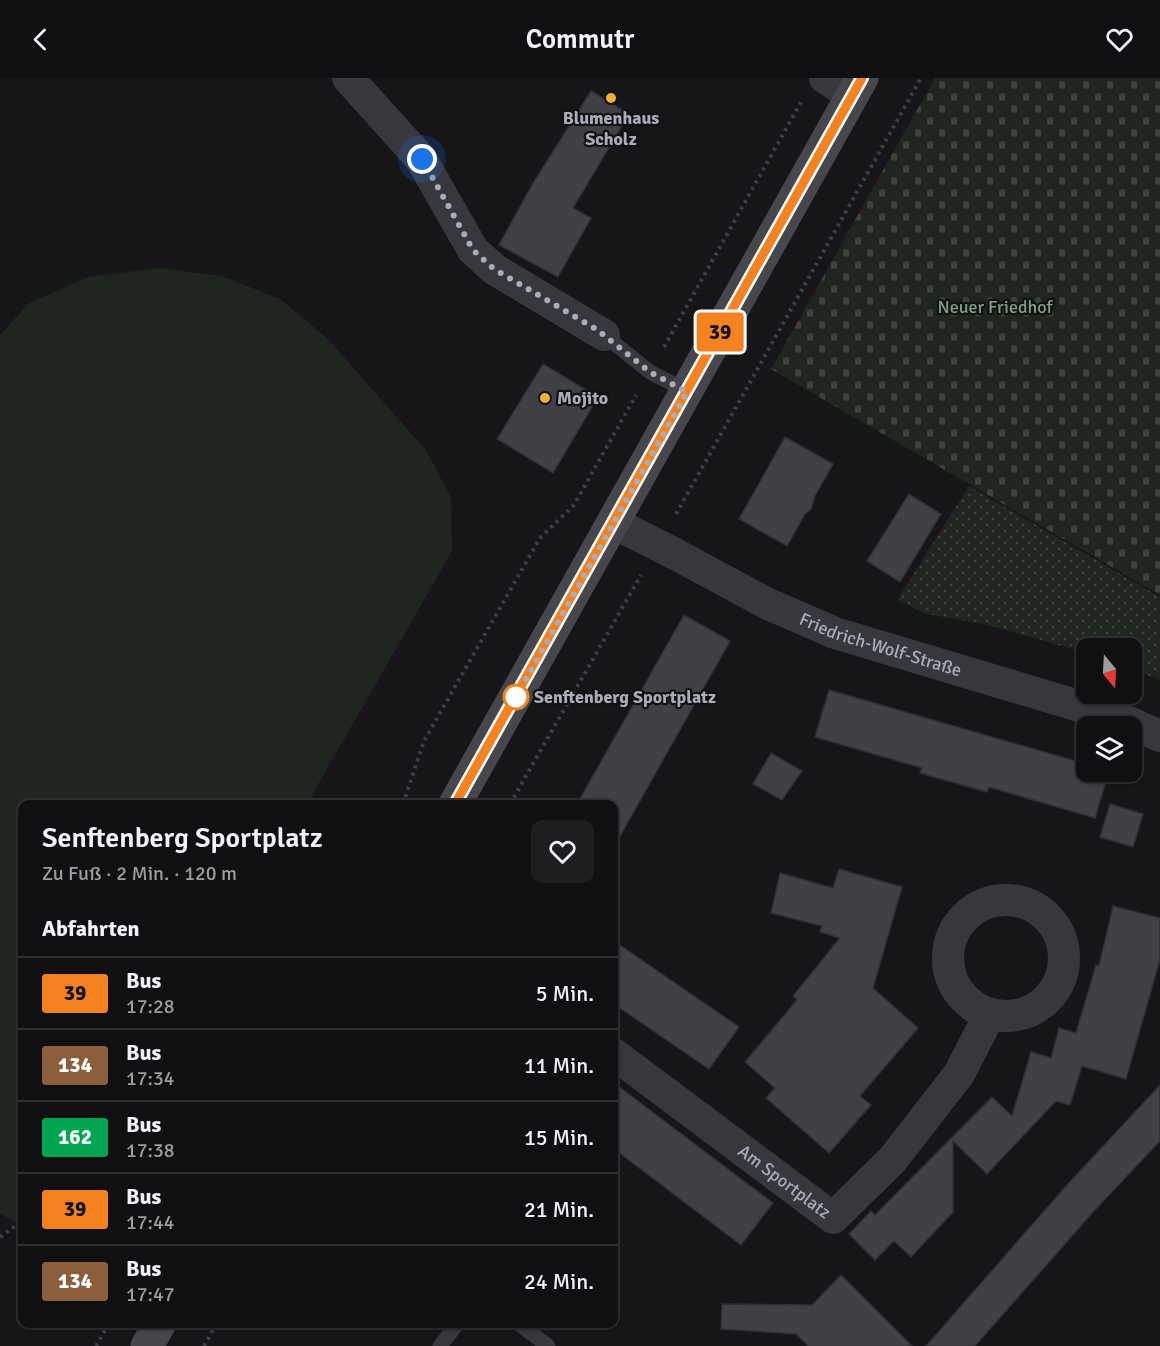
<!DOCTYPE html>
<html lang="de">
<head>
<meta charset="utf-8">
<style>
	:root { --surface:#101012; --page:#1e1e20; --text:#f1f3f6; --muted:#9c9d9f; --line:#303032 }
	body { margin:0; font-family:Signika,sans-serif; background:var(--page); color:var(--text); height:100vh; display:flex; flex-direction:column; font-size:22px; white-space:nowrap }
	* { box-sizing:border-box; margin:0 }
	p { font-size:20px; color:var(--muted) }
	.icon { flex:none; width:33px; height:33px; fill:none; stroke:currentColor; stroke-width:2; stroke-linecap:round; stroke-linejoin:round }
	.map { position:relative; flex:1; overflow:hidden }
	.panel { position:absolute; left:18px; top:722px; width:600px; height:528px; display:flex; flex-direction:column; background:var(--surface); border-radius:12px; box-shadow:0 2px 4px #0004,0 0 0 2px var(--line) }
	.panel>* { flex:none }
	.badge { padding:0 12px; border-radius:4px; font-size:21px; line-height:39px }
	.needle { width:39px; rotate:162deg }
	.fabs { position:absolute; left:1076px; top:560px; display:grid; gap:12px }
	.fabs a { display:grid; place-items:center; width:66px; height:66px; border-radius:12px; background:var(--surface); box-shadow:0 2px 4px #0004,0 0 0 2px var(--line); font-size:30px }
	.you { position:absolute; width:30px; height:30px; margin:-15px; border:4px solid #fff; border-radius:50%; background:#1a73e8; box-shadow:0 0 0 9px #1a73e833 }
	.map>.badge { position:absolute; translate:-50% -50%; box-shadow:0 0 0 3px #fff }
	h2 { padding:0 24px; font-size:22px; line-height:54px }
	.round { display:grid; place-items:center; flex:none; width:63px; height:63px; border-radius:12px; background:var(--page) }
	.head { display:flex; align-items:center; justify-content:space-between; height:102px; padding:0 24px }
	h1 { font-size:28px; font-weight:600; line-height:45px }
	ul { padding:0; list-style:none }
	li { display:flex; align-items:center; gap:18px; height:72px; padding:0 24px; border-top:2px solid var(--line) }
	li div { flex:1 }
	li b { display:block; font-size:22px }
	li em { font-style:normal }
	li .badge { min-width:66px; font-weight:700; text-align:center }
	header { display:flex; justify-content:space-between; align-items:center; height:78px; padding:0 24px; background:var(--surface); font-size:27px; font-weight:600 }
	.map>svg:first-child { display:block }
</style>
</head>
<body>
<header><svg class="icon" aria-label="back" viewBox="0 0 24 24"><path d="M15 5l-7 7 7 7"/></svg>Commutr<svg class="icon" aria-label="heart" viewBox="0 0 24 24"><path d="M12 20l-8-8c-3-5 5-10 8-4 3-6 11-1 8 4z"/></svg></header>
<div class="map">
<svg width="1160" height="1268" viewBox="0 0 1160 1268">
	<defs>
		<pattern id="grass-dots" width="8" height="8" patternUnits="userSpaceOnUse" patternTransform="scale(1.5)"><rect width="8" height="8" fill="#1e261f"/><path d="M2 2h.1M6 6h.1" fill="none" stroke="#3c433d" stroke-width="1.8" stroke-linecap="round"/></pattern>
		<pattern id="cemetery-stones" width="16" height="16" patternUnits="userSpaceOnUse" patternTransform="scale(1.5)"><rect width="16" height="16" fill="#1e261f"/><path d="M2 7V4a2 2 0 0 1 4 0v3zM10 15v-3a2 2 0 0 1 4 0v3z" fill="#3c433d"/></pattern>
	</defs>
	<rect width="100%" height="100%" fill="#161618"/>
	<!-- grass -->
	<path fill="url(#grass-dots)" d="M969 408 1160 519V602L1131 591V570H1086V575L988 547 927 536 897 522Z"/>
	<!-- cemetery -->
	<path fill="url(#cemetery-stones)" d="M935 0H1160V517L771 291Z"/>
	<!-- park -->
	<path fill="#1e261f" d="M159 190 222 198 280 221 326 259 426 372 451 420 452 473 307 726H22V1149L0 1135V257L28 226 88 199Z"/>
	<!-- building -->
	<g fill="#404145" stroke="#303034" stroke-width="1.5">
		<path d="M591 13 629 36 573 130 591 140 558 199 499 167 532 107Z"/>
		<path d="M543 286 598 319 553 395 497 361Z"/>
		<path d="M785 359 833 386 815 418 811 431 805 436 787 468 739 441Z"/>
		<path d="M909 416 941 436 900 504 867 483Z"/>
		<path d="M684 537 730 563 614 769V726H577Z"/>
		<path d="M829 612 1086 686V693H1109L1095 740 989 709 987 714 920 695 922 690 815 659Z"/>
		<path d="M771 675 802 693 782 722 753 706Z"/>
		<path d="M1110 726 1143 736 1133 769 1100 759Z"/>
		<path d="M839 791 902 809 873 910 918 950 860 1018 871 1027 829 1075 766 1020 775 1010 745 984 797 922 793 918 840 860 820 854 822 848 771 835 780 795 833 810Z"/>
		<path d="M1113 828 1160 840V881L1126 1001 1082 988 1070 1027 1056 1023 987 1096 953 1063V1134L911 1179 894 1163 875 1182 849 1156 871 1133 875 1137 992 1019 1012 1038 1031 974 1051 980 1059 950 1076 955 1096 887 1099 888Z"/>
		<path d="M614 863 739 949 709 991 614 926Z"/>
		<path d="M614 1005 773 1125 741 1167 614 1071Z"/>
		<path d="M1160 1007V1063L1094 1133 975 1268H926L1067 1107Z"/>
		<path d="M841 1197 912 1268H808L796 1256 721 1251 722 1226 812 1227Z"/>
	</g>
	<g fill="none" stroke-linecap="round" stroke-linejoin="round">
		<!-- path -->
		<g stroke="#3d3f44" stroke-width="4" stroke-dasharray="3 4.5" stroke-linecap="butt">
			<path d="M664 269 801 24"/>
			<path d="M676 436 921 0"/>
			<path d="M403 726 424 663 540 460 574 427 636 317"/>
			<path d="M510 726 641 497"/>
			<path d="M0 1159 20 1145"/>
			<path d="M96 1268 109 1245"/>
			<path d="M204 1268 217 1245"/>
		</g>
		<!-- service -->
		<g stroke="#37383d" stroke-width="15">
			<path d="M604 257 650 294 687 313"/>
			<path d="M518 1245 548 1268"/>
			<path d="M440 1268 458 1245"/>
		</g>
		<!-- minor -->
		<g stroke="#37383d" stroke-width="32">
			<path d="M348 0 421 81 473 172 494 191 604 257"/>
			<path d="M825 0 852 17"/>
			<path id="s1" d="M614 445 677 477 768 526 835 555 1119 640 1160 658"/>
			<circle cx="1006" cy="880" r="58"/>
			<path id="s2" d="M614 976 833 1140 893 1081 959 996 990 936"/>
		</g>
		<!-- secondary -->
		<g stroke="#45474d" stroke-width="33">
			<path d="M455 726 862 0"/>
			<path d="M147 1268 160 1245"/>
		</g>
	</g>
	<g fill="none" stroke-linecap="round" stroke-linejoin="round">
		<!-- line casing -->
		<g stroke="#fff" stroke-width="14">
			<path id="line" d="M455 726 862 0"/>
		</g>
		<!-- line -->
		<use href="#line" stroke="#f58220" stroke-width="9"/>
		<!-- walk -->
		<path stroke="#a8adb8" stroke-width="6" stroke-dasharray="0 10.8" d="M422 81 473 172 494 191 596 251 650 294 687 314 516 619"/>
	</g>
	<!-- markers -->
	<g fill="#f2b134" stroke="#111113" stroke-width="2">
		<circle cx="611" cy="20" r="6"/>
		<circle cx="545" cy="320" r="6"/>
	</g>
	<circle fill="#fff" stroke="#f58220" stroke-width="3" cx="516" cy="619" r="12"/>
	<g text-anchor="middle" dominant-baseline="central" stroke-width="4.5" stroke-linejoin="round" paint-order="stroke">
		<!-- poi labels -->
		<g font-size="18" font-weight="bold" fill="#a8adb8" stroke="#111113">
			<text x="611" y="40">Blumenhaus<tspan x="611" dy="21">Scholz</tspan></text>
			<text x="557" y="320" text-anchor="start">Mojito</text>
		</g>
		<!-- park labels -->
		<g font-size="18" fill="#7fa381" stroke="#111113">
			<text x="995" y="229">Neuer Friedhof</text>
		</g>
		<!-- street labels -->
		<g font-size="18" fill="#a8adb8" stroke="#111113">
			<text stroke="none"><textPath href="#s1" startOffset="294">Friedrich-Wolf-Straße</textPath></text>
			<text stroke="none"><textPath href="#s2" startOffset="213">Am Sportplatz</textPath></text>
		</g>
		<!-- stop labels -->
		<g font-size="18" font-weight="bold" fill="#a8adb8" stroke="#111113" text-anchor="start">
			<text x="534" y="619">Senftenberg Sportplatz</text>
		</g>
	</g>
</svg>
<div class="fabs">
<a><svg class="needle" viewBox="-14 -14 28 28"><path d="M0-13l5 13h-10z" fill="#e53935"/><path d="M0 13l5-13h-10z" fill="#9c9d9f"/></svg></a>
<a><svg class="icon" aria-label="layers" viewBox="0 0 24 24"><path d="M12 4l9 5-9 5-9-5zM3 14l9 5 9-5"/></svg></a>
</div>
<div class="you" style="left:422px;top:81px"></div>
<b class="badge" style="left:720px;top:254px;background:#f58220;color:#111">39</b>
<section class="panel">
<div class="head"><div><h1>Senftenberg Sportplatz</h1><p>Zu Fuß · 2 Min. · 120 m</p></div><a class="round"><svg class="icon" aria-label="heart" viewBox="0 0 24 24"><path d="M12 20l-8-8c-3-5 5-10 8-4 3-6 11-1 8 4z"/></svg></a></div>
<h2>Abfahrten</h2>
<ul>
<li><span class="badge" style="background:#f58220;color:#111">39</span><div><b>Bus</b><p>17:28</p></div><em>5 Min.</em></li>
<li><span class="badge" style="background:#8b5e3c;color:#fff">134</span><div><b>Bus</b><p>17:34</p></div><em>11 Min.</em></li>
<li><span class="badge" style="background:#00a651;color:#fff">162</span><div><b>Bus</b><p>17:38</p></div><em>15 Min.</em></li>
<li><span class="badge" style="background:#f58220;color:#111">39</span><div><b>Bus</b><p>17:44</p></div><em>21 Min.</em></li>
<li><span class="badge" style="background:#8b5e3c;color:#fff">134</span><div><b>Bus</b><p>17:47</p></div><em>24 Min.</em></li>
</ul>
</section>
</div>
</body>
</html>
